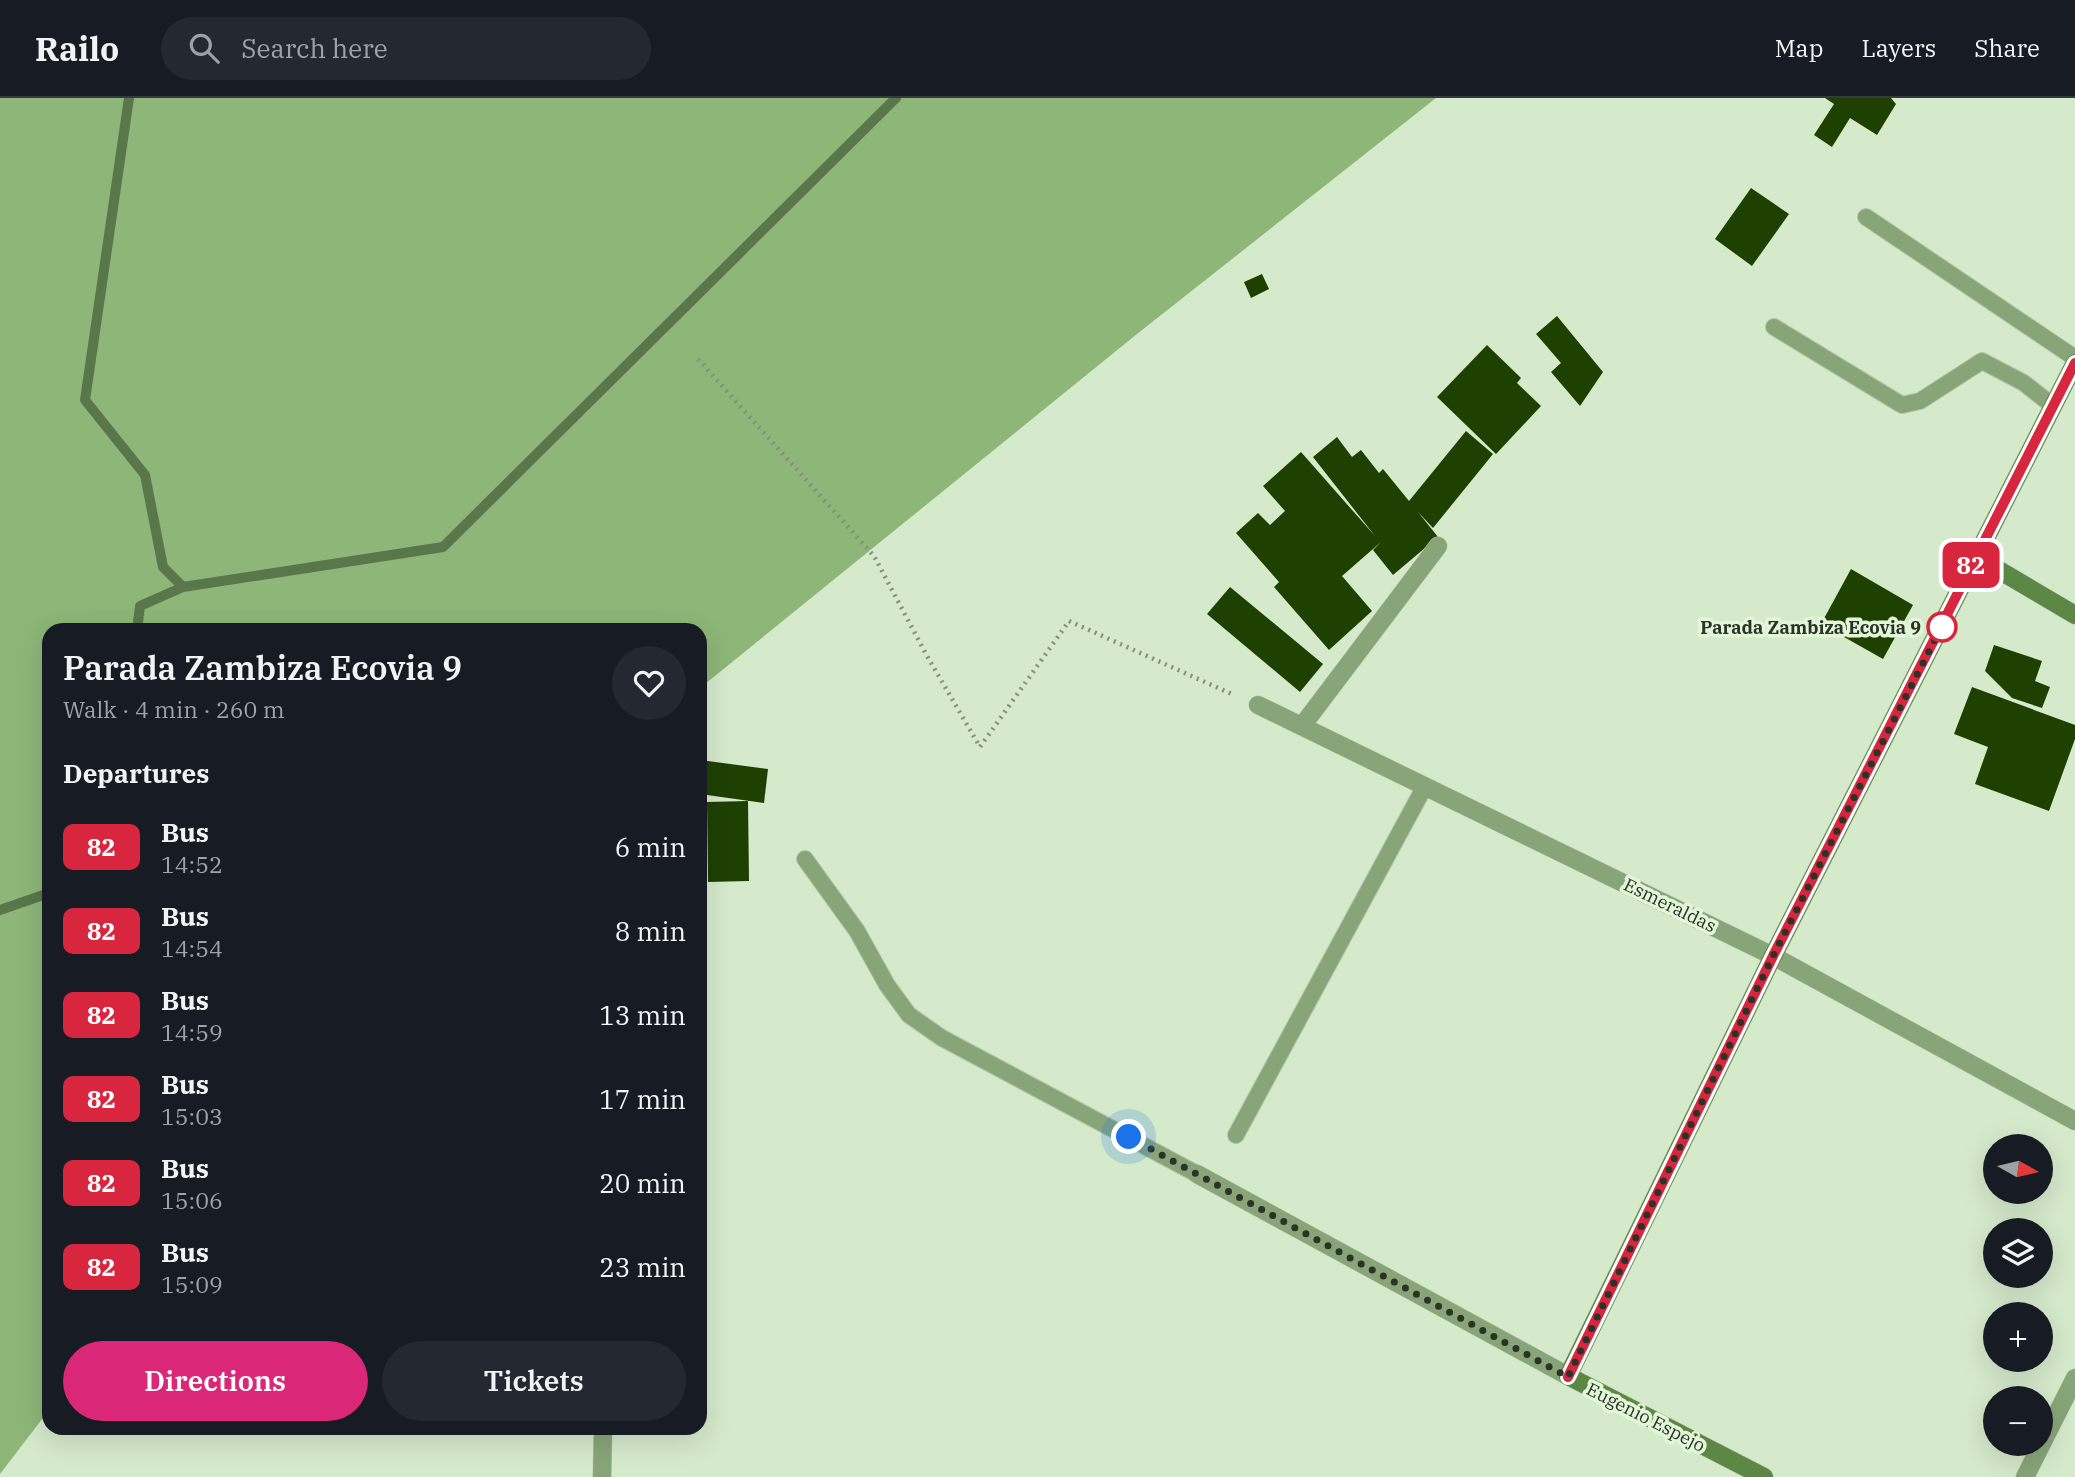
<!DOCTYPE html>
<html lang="en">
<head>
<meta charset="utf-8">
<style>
	:root { --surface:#171b24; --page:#242831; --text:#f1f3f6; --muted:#9ea1a6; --line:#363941; --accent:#db2777 }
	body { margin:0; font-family:"IBM Plex Serif",serif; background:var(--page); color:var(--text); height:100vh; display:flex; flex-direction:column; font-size:26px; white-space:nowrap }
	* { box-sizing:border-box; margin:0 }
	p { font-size:23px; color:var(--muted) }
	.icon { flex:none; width:38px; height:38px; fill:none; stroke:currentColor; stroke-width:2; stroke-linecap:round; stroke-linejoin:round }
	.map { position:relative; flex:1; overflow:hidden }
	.panel { position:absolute; left:42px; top:525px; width:665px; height:812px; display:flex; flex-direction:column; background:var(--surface); border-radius:21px; box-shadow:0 7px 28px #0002 }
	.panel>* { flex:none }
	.badge { padding:0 14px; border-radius:10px; font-size:24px; line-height:46px }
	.needle { width:46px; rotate:98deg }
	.controls { position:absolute; left:1983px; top:1036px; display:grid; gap:14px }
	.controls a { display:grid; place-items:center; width:70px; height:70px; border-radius:50%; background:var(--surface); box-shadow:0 7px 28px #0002; font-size:35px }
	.you { position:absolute; width:35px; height:35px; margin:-18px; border:5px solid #fff; border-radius:50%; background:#1a73e8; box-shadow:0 0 0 10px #1a73e833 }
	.map>.badge { position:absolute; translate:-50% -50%; box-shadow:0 0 0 4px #fff }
	h2 { padding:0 21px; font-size:26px; line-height:63px }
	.round { display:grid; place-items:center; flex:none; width:74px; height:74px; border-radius:37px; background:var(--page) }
	.overview { display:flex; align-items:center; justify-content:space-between; height:119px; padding:0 21px }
	h1 { font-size:33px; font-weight:600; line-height:52px }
	.cta { display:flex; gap:14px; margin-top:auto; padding:14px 21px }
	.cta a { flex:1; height:80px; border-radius:42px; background:var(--accent); color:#fff; font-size:28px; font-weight:600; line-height:80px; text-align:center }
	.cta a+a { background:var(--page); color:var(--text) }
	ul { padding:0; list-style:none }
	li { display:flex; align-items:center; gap:21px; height:84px; padding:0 21px }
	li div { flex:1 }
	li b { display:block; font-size:26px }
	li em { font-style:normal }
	li .badge { min-width:77px; font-weight:700; text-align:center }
	header { display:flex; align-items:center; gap:42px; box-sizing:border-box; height:98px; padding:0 35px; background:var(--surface); border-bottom:2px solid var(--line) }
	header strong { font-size:33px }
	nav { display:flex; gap:38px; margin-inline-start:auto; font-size:24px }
	.search { width:490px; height:63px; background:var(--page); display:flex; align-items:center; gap:18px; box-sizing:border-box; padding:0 24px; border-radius:38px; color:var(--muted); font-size:26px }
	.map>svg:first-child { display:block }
</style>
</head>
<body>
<header>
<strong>Railo</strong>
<div class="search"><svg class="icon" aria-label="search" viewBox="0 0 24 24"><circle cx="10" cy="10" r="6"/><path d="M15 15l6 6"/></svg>Search here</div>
<nav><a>Map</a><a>Layers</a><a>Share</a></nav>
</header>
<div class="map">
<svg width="2075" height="1379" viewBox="0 0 2075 1379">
	<rect width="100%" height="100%" fill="#d5e9cb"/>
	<!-- forest -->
	<path fill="#8db678" d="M0 0H1436L1137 236 700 590V532H49V1312L0 1376Z"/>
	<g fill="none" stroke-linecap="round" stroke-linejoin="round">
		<!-- stream -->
		<g stroke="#59774a" stroke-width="10">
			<path d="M129 0 85 302 145 377 163 469 183 489"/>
			<path d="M137 532 140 508 183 489 443 449 896 0"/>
			<path d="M0 812 49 795"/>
		</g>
	</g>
	<!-- building -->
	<g fill="#1e4102">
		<path d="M1825 0H1891L1896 6 1877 37 1850 20 1832 49 1814 37 1834 6Z"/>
		<path d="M1751 90 1789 116 1752 168 1715 141Z"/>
		<path d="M1262 176 1269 191 1251 200 1244 184Z"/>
		<path d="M1557 218 1603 274 1580 308 1551 274 1561 265 1536 236Z"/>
		<path d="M1487 247 1521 280 1517 285 1541 308 1496 356 1437 299Z"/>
		<path d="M1466 333 1493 356 1433 430 1418 414 1438 439 1393 477 1373 452 1381 444 1342 478 1372 513 1329 552 1274 489 1279 484 1236 435 1258 415 1270 427 1285 413 1263 388 1301 354 1375 438 1313 359 1337 339 1352 359 1361 352 1379 375 1383 371 1409 403Z"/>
		<path d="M1851 471 1913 507 1883 561 1821 526Z"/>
		<path d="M1230 489 1323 566 1300 594 1207 516Z"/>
		<path d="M1994 547 2042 563 2035 583 2050 589 2042 610 2012 600 1985 573Z"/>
		<path d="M1972 589 2075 627V641L2049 713 1975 686 1988 649 1954 636Z"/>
		<path d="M700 662 768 671 764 705 700 696Z"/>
		<path d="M748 703 749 783 708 784 707 704Z"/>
	</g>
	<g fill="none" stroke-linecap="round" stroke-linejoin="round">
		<!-- lane casing -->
		<g stroke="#b3c5aa" stroke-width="18">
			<g id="lane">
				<path d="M1866 119 2075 260"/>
				<path d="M1774 229 1902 307 1920 303 1982 263 2024 285 2053 308"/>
				<path d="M805 761 857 833 887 887 909 917 942 940 1197 1076"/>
				<path d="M1236 1037 1425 688"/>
			</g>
		</g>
		<!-- street casing -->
		<g stroke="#b3c5aa" stroke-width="19">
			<g id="street">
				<path d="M1258 607 1773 858 2075 1023"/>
				<path d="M1302 628 1438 448"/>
				<path d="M1197 1076 1568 1278"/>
				<path d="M602 1379 603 1330"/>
				<path d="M2025 1379 2075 1280"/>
			</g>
		</g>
		<!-- secondary casing -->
		<g stroke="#b3c5aa" stroke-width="19">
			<g id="secondary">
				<path d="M1975 458 2075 517"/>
				<path d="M1764 1379 1568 1278 1773 858 2075 265"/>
			</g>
		</g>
		<!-- path -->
		<path stroke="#83917c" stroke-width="4.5" stroke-dasharray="2 5" stroke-linecap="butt" d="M698 261 874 458 927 558 980 649 1069 523 1234 597"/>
		<!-- lane -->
		<use href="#lane" stroke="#88a579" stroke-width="16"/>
		<!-- street -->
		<use href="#street" stroke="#88a579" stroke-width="18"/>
		<!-- secondary -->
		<use href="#secondary" stroke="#5c8744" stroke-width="18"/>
	</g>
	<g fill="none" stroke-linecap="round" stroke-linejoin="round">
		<!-- line casing -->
		<g stroke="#fff" stroke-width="16">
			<path id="line" d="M1568 1279 1773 858 2075 265"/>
		</g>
		<!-- line -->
		<use href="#line" stroke="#d7263d" stroke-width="10"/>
		<!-- walk -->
		<path stroke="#2b3328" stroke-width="7" stroke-dasharray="0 12.6" d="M1129 1039 1568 1279 1773 858 1945 522 1942 529"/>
	</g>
	<!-- markers -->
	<circle fill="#fff" stroke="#d7263d" stroke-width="3.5" cx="1942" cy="529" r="14"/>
	<g text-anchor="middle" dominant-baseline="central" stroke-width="7" stroke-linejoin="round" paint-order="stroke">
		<!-- stop labels -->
		<g font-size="18" font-weight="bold" fill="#2b3328" stroke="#e2f6d8" text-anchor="end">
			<text x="1921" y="529">Parada Zambiza Ecovia 9</text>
		</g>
		<!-- street labels -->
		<g font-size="18" fill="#2b3328" stroke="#e2f6d8">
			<text transform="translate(1670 807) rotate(26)">Esmeraldas</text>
			<text transform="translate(1646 1319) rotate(27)">Eugenio Espejo</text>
		</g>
	</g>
</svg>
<div class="controls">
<a><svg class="needle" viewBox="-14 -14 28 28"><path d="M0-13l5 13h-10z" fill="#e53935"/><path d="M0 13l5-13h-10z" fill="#9ea1a6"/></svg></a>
<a><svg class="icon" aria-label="layers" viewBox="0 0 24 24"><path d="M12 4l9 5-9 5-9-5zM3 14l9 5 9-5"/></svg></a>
<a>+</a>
<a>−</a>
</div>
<div class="you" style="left:1129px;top:1039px"></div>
<b class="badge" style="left:1971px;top:467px;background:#d7263d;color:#fff">82</b>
<section class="panel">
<div class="overview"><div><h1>Parada Zambiza Ecovia 9</h1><p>Walk · 4 min · 260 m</p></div><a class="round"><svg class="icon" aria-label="heart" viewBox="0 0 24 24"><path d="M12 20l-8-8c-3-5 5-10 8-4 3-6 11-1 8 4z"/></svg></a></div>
<h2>Departures</h2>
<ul>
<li><span class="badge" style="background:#d7263d;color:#fff">82</span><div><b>Bus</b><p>14:52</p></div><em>6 min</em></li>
<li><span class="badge" style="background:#d7263d;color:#fff">82</span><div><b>Bus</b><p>14:54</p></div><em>8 min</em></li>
<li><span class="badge" style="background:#d7263d;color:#fff">82</span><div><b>Bus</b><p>14:59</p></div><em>13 min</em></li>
<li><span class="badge" style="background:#d7263d;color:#fff">82</span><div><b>Bus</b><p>15:03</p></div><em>17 min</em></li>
<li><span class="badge" style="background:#d7263d;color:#fff">82</span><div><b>Bus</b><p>15:06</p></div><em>20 min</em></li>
<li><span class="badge" style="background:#d7263d;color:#fff">82</span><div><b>Bus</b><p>15:09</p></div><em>23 min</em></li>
</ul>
<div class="cta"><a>Directions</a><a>Tickets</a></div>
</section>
</div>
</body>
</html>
